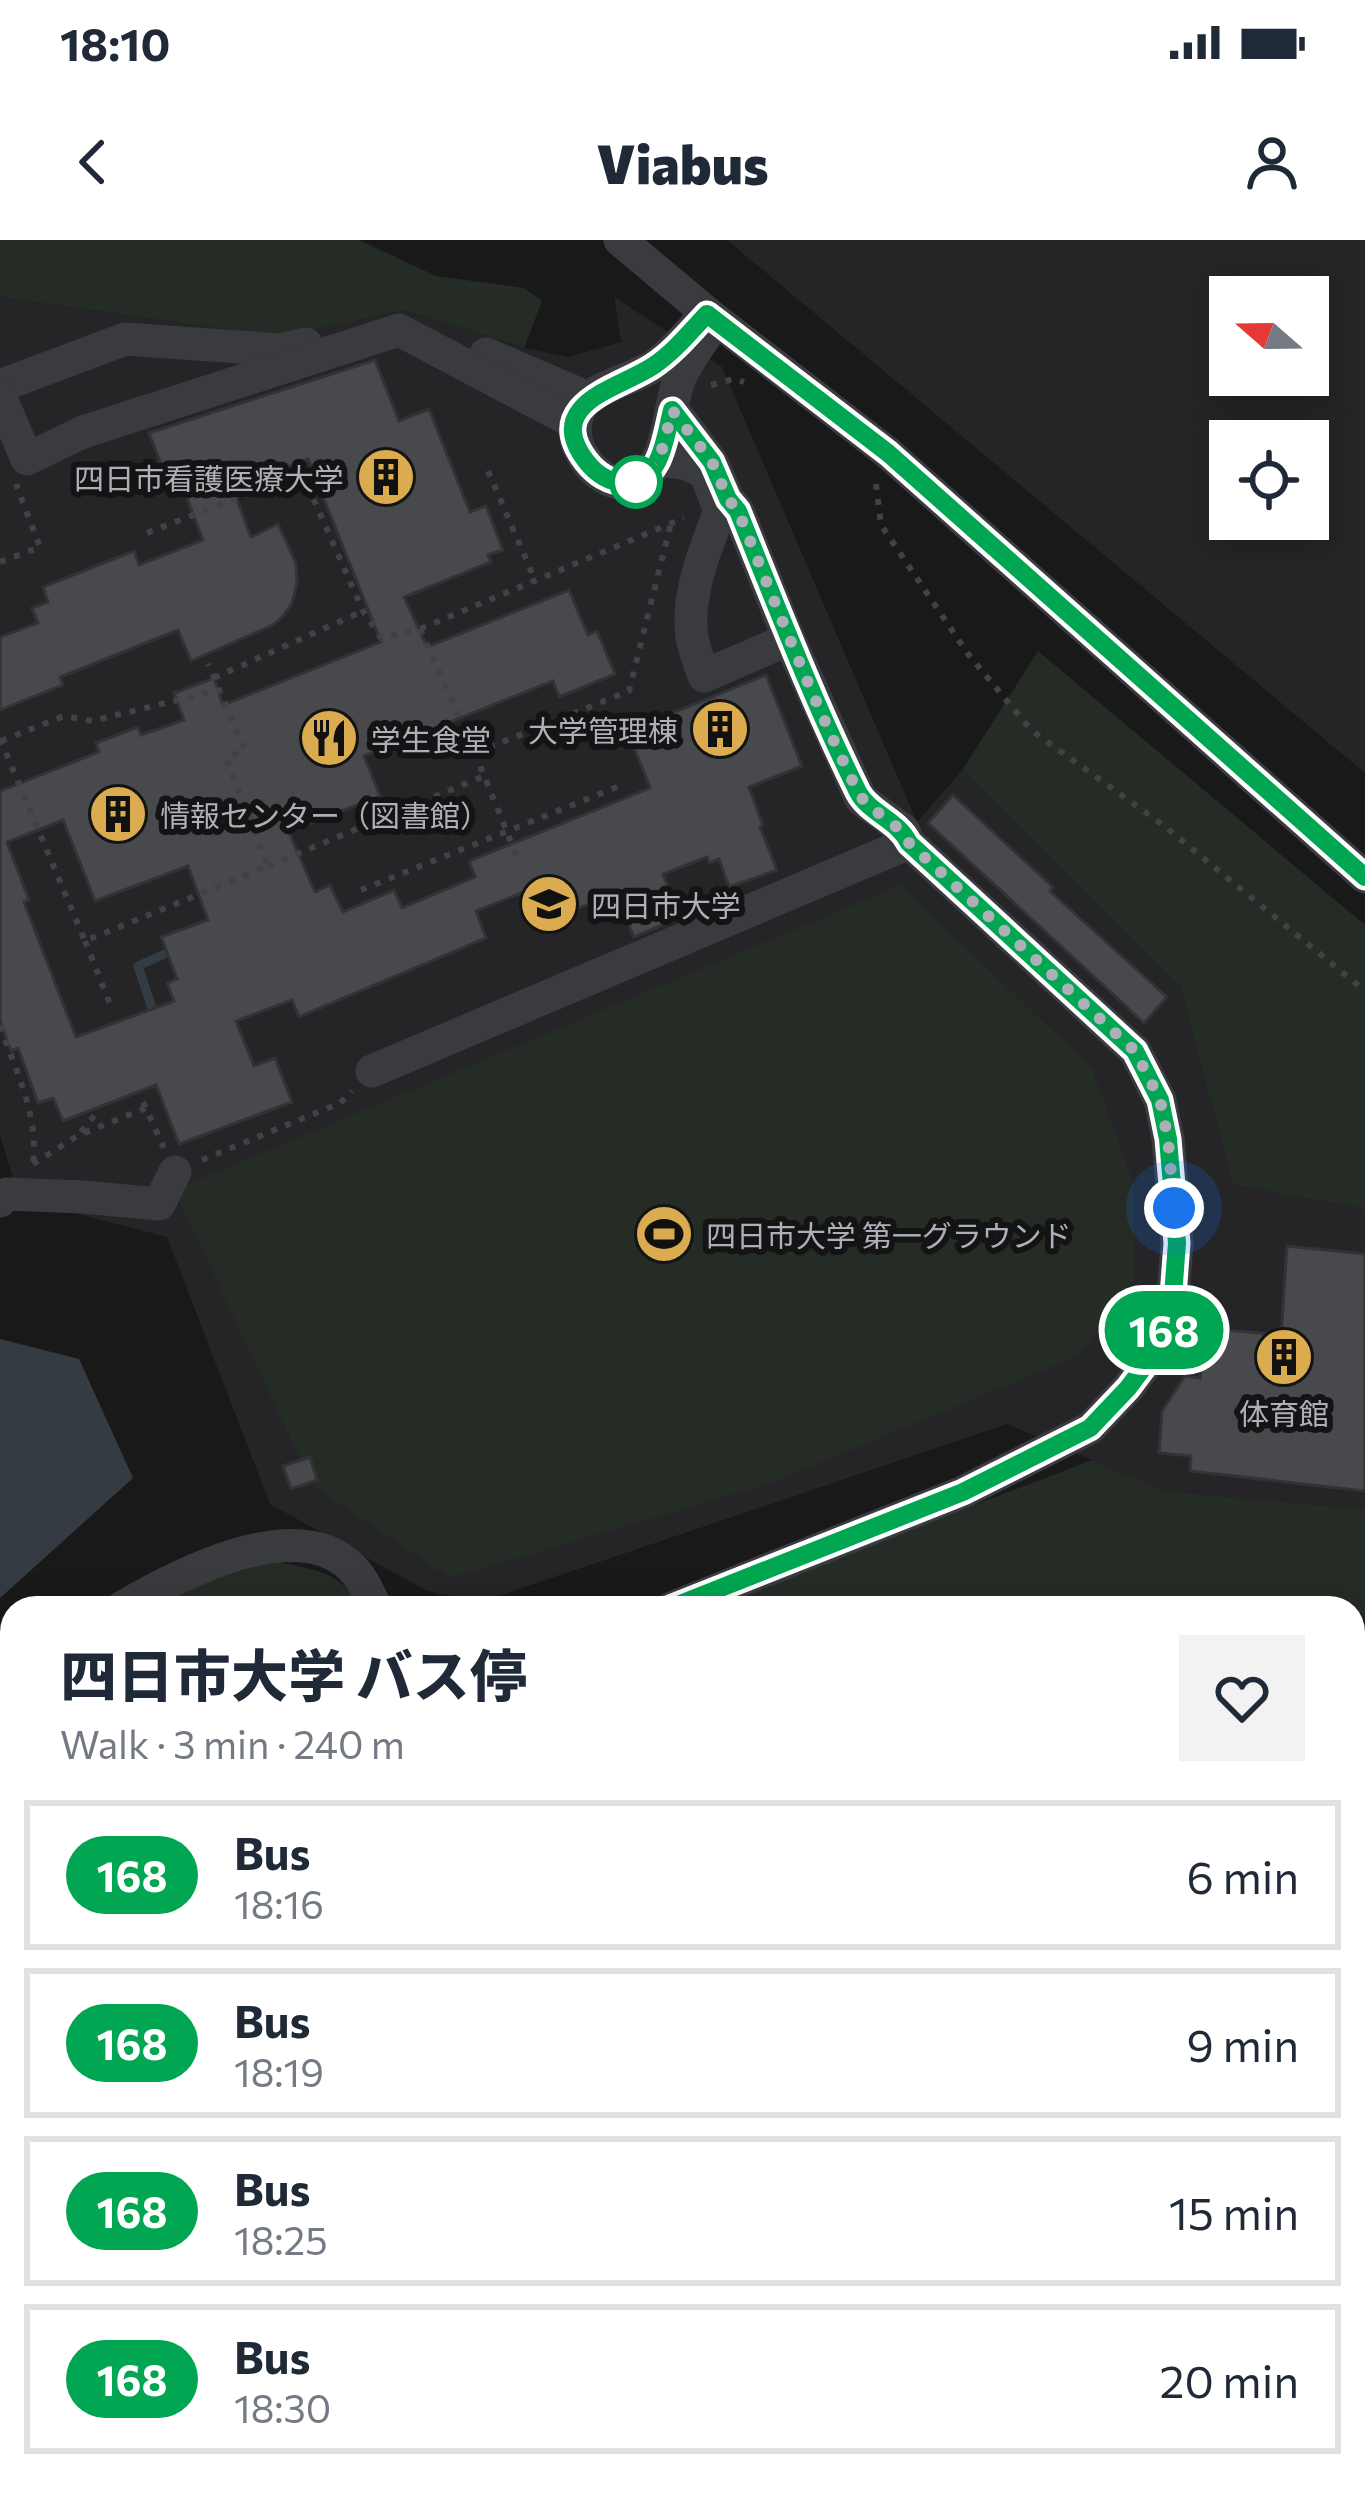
<!DOCTYPE html>
<html lang="en">
<head>
<meta charset="utf-8">
<style>
	:root { --surface:#fff; --page:#f2f2f3; --text:#1f2937; --muted:#747a83; --line:#e0e1e3 }
	body { margin:0; font-family:Commissioner,"Noto Sans JP",sans-serif; background:var(--page); color:var(--text); height:100vh; display:flex; flex-direction:column; font-size:45px; white-space:nowrap }
	* { box-sizing:border-box; margin:0 }
	p { font-size:39px; color:var(--muted) }
	.icon { flex:none; width:66px; height:66px; fill:none; stroke:currentColor; stroke-width:2; stroke-linecap:round; stroke-linejoin:round }
	.map { position:relative; flex:1; overflow:hidden }
	.drawer { position:absolute; left:0px; top:1356px; width:1365px; height:900px; display:flex; flex-direction:column; background:var(--surface); border-radius:36px 36px 0 0; box-shadow:0 6px 30px #0003 }
	.drawer>* { flex:none }
	.badge { padding:0 24px; border-radius:39px; font-size:42px; line-height:78px }
	.needle { width:78px; rotate:290deg }
	.controls { position:absolute; left:1209px; top:36px; display:grid; gap:24px }
	.controls a { display:grid; place-items:center; width:120px; height:120px; border-radius:0px; background:var(--surface); box-shadow:0 6px 30px #0003; font-size:60px }
	.you { position:absolute; width:60px; height:60px; margin:-30px; border:9px solid #fff; border-radius:50%; background:#1a73e8; box-shadow:0 0 0 18px #1a73e833 }
	.map>.badge { position:absolute; translate:-50% -50%; box-shadow:0 0 0 6px #fff }
	.round { display:grid; place-items:center; flex:none; width:126px; height:126px; border-radius:0px; background:var(--page) }
	.head { display:flex; align-items:center; justify-content:space-between; height:204px; padding:0 60px }
	h1 { font-size:57px; font-weight:800; line-height:90px }
	ul { padding:0; list-style:none }
	li { display:flex; align-items:center; gap:36px; height:150px; margin:0 24px 18px; padding:0 36px; border:6px solid var(--line); border-radius:0px }
	li div { flex:1 }
	li b { display:block; font-size:45px }
	li em { font-style:normal }
	li .badge { min-width:132px; font-weight:700; text-align:center }
	.status { display:flex; justify-content:space-between; align-items:center; height:84px; padding:0 60px; background:var(--surface); direction:ltr }
	.status svg { height:33px; fill:currentColor }
	header { display:flex; justify-content:space-between; align-items:center; height:156px; padding:0 60px; background:var(--surface); font-size:54px; font-weight:800 }
	.map>svg:first-child { display:block }
</style>
</head>
<body>
<div class="status"><b>18:10</b><svg viewBox="0 0 49 12"><path d="M0 12V9h3v3zM5 12V6h3v6zM10 12V3h3v9zM15 12V0h3v12zM26 1h20v11H26zM47 4h2v5h-2z"/></svg></div>
<header><svg class="icon" aria-label="back" viewBox="0 0 24 24"><path d="M15 5l-7 7 7 7"/></svg>Viabus<svg class="icon" aria-label="person" viewBox="0 0 24 24"><circle cx="12" cy="8" r="4"/><path d="M4 21q1-7 8-7t8 7"/></svg></header>
<div class="map">
<svg width="1365" height="2256" viewBox="0 0 1365 2256">
	<rect width="100%" height="100%" fill="#19191a"/>
	<!-- built -->
	<g fill="#252527" fill-rule="evenodd">
		<path d="M727 0H1365V533ZM1230 57H1308V135H1230ZM1230 201H1308V279H1230Z"/>
		<path d="M0 57 279 97 406 70 523 108 569 117 621 102 614 57 722 127 917 582 963 529 1180 746 1233 945 1365 969V1269L1166 1251 1007 1184 481 1362 427 1351 270 1264 167 997 20 959 0 896Z"/>
	</g>
	<!-- green -->
	<g fill="#252c26">
		<path d="M0 0H359L436 36 524 48 542 61 524 108 406 70 279 97 0 57Z"/>
		<path d="M1038 411 1365 685V969L1233 945 1180 746 963 529Z"/>
		<path d="M901 645 1092 829 1134 944 1135 1038 1078 1116 771 1243 451 1338 313 1246 174 950Z"/>
		<path d="M1092 1220 1166 1251 1365 1269V1377L1353 1381V1368H706Z"/>
		<path d="M274 1321C312 1330 341 1329 360 1368H149L176 1351Z"/>
		<path d="M0 1613 12 1619V2244H653L654 2256H12L0 2206Z"/>
	</g>
	<!-- water -->
	<path fill="#343b42" d="M0 1099 79 1119 133 1238 0 1358Z"/>
	<g fill="none" stroke-linecap="round" stroke-linejoin="round">
		<!-- stream -->
		<path stroke="#343b42" stroke-width="9" d="M155 777 138 726 178 708"/>
	</g>
	<!-- building -->
	<g fill="#48494c" stroke="#333336" stroke-width="3" fill-rule="evenodd">
		<path d="M375 120 399 181 429 169 470 272 486 266 503 310 488 315 491 322 404 357 427 407 569 350 588 395 597 391 615 434 559 457 553 441 364 516 380 556 289 592 315 652 330 645 343 672 394 650 402 668 475 637 469 621 650 548 633 505 655 495 650 482 766 435 802 526 749 547 763 585 760 587 777 630 729 647 719 619 709 623 707 617 663 634 680 678 634 697 615 654 559 676 556 669 550 672 539 646 476 671 486 698 299 777 292 760 236 781 254 826 275 818 292 862 179 904 156 845 63 881 53 858 38 863 18 808 11 811 0 781V551L99 512 96 503 138 487 141 495 184 480 174 453 214 438 223 465 381 402 308 219 233 249 251 297 278 284 296 323 297 343 292 363 284 375 273 385 191 421 178 390 60 437 63 445 0 470V397L38 383 32 368 48 362 43 347 134 311 139 325 203 300 178 235 167 239 149 193ZM63 580 95 661 188 626 208 680 161 697 177 739 167 743 174 761 76 797 24 662 29 660 7 602Z"/>
		<path d="M953 555 1053 647 1050 651 1167 757 1144 783 928 583Z"/>
		<path d="M1287 1006 1365 1014V1251L1190 1231 1191 1216 1159 1213 1162 1171 1185 1136 1200 1138 1205 1088 1281 1095Z"/>
		<path d="M310 1217 317 1240 291 1249 283 1226Z"/>
	</g>
	<g fill="none" stroke-linecap="round" stroke-linejoin="round">
		<!-- path -->
		<g stroke="#404246" stroke-width="6" stroke-dasharray="6 9" stroke-linecap="butt">
			<path d="M711 145 734 139 744 142"/>
			<path d="M488 231 535 340"/>
			<path d="M876 244 881 285 968 414 1031 490 1163 585 1365 751"/>
			<path d="M147 293 302 233 363 371 381 398 420 389 684 278"/>
			<path d="M0 322 40 307 16 244"/>
			<path d="M420 389 475 513 517 617"/>
			<path d="M214 438 363 371"/>
			<path d="M0 499 85 701 268 626 226 518 245 510 208 424"/>
			<path d="M1 501 64 476 92 481 219 450"/>
			<path d="M475 513 629 451 671 283"/>
			<path d="M268 626 484 536"/>
			<path d="M361 650 622 545"/>
			<path d="M85 701 110 764"/>
			<path d="M0 786C16 831 39 876 33 924"/>
			<path d="M143 862 164 908"/>
			<path d="M81 892 95 875"/>
			<path d="M202 920 340 863 352 851"/>
			<path d="M33 924 79 895 146 868"/>
		</g>
		<!-- minor -->
		<g stroke="#3a3b3f" stroke-width="33">
			<path d="M620 0 707 73 888 213 1365 637"/>
			<path d="M707 73C690 91 675 111 655 125 637 137 603 145 589 158 572 173 572 199 583 216 591 229 604 241 619 243 669 248 666 176 678 143 686 121 704 100 716 80"/>
			<path d="M486 114 588 158"/>
			<path d="M0 146 125 99 280 110 306 104"/>
			<path d="M0 156 27 219 83 192 399 90 575 183"/>
			<path d="M658 220 684 223 705 232 720 271C705 310 686 355 692 397 694 410 700 424 704 436L789 399 738 271 728 259 712 222 672 169"/>
			<path d="M372 831 909 603"/>
			<path d="M0 961 7 954 83 957 159 964 175 932"/>
			<path d="M121 1368C176 1336 295 1272 351 1327 363 1338 369 1354 376 1368"/>
			<path d="M671 1368 963 1252 1090 1188 1128 1148 1146 1124 1159 1101 1172 1069 1177 1003 1168 899 1160 860 1135 811 909 603 903 590 861 559 789 399"/>
			<path d="M0 1438 12 1431"/>
			<path d="M1353 1445 1365 1442"/>
			<path d="M1353 1641 1365 1646"/>
			<path d="M1353 1827 1365 1832"/>
			<path d="M1353 1886 1365 1859"/>
			<path d="M1353 2012 1365 2017"/>
			<path d="M1353 2203 1365 2208"/>
			<path d="M799 2244V2256"/>
			<path d="M1010 2244 1038 2256"/>
			<path d="M1193 2256 1198 2244"/>
		</g>
	</g>
	<g fill="none" stroke-linecap="round" stroke-linejoin="round">
		<!-- line casing -->
		<g stroke="#fff" stroke-width="27">
			<path id="line" d="M670 1368 963 1252 1090 1188 1128 1148 1146 1124 1160 1101 1172 1069 1177 1003 1168 899 1160 860 1135 811 909 603C898 580 869 573 858 552 813 461 776 365 738 271L728 259 712 222 672 170C665 196 662 242 626 243 610 243 596 234 586 221 542 163 620 148 653 126 674 112 690 92 707 74L888 213 1365 637"/>
		</g>
		<!-- line -->
		<use href="#line" stroke="#00a651" stroke-width="18"/>
		<!-- walk -->
		<path stroke="#adb0b8" stroke-width="12" stroke-dasharray="0 21.6" d="M636 242C664 224 664 200 672 170L712 222 728 259 738 271C776 365 813 461 858 552 869 573 898 580 909 603L1135 811 1160 860 1168 899 1174 968"/>
	</g>
	<!-- icons -->
	<defs>
		<g id="building-disc" transform="scale(3)"><circle r="9.5" fill="#dbab4f" stroke="#141415"/><path d="M-4-6H4V6H1V3H-1V6H-4ZM-2.5-4.3h1.7v1.8h-1.7ZM.8-4.3h1.7v1.8H.8ZM-2.5-1h1.7V.8h-1.7ZM.8-1h1.7V.8H.8Z" fill="#111"/></g>
		<g id="restaurant-disc" transform="scale(3)"><circle r="9.5" fill="#dbab4f" stroke="#141415"/><path d="M-5-6h1v4h1v-4h1v4h1v-4h1v5L-1.5 .5V6h-2V.5L-5-1ZM5-6V6H3V1.5H1.5Q1.5-4 5-6Z" fill="#111"/></g>
		<g id="university-disc" transform="scale(3)"><circle r="9.5" fill="#dbab4f" stroke="#141415"/><path d="M0-5L7-2L0 1L-7-2ZM-4 1L0 2.5L4 1V4Q0 6-4 4Z" fill="#111"/></g>
		<g id="stadium-disc" transform="scale(3)"><circle r="9.5" fill="#dbab4f" stroke="#141415"/><path d="M0-5a6.5 5 0 1 0 0 10a6.5 5 0 1 0 0-10ZM-3.5-1.8h7v3.6h-7Z" fill="#111"/></g>
	</defs>
	<g fill-rule="evenodd">
		<use href="#building-disc" x="386" y="237"/>
		<use href="#building-disc" x="720" y="489"/>
		<use href="#restaurant-disc" x="329" y="498"/>
		<use href="#building-disc" x="118" y="574"/>
		<use href="#university-disc" x="549" y="664"/>
		<use href="#stadium-disc" x="664" y="994"/>
		<use href="#building-disc" x="1284" y="1117"/>
	</g>
	<!-- markers -->
	<circle fill="#fff" stroke="#00a651" stroke-width="6" cx="636" cy="242" r="24"/>
	<g text-anchor="middle" dominant-baseline="central" stroke-width="12" stroke-linejoin="round" paint-order="stroke">
		<!-- poi labels -->
		<g font-size="30" fill="#adb0b8" stroke="#141415" text-anchor="start">
			<text x="344" y="237" text-anchor="end">四日市看護医療大学</text>
			<text x="678" y="489" text-anchor="end">大学管理棟</text>
			<text x="371" y="498">学生食堂</text>
			<text x="160" y="574">情報センター（図書館）</text>
			<text x="591" y="664">四日市大学</text>
			<text x="706" y="994">四日市大学 第一グラウンド</text>
			<text x="1284" y="1172" text-anchor="middle">体育館</text>
		</g>
	</g>
</svg>
<div class="controls">
<a><svg class="needle" viewBox="-14 -14 28 28"><path d="M0-13l5 13h-10z" fill="#e53935"/><path d="M0 13l5-13h-10z" fill="#747a83"/></svg></a>
<a><svg class="icon" aria-label="locate" viewBox="0 0 24 24"><circle cx="12" cy="12" r="6"/><path d="M12 2v4M12 18v4M2 12h4M18 12h4"/></svg></a>
</div>
<div class="you" style="left:1174px;top:968px"></div>
<b class="badge" style="left:1164px;top:1090px;background:#00a651;color:#fff">168</b>
<section class="drawer">
<div class="head"><div><h1>四日市大学 バス停</h1><p>Walk · 3 min · 240 m</p></div><a class="round"><svg class="icon" aria-label="heart" viewBox="0 0 24 24"><path d="M12 20l-8-8c-3-5 5-10 8-4 3-6 11-1 8 4z"/></svg></a></div>
<ul>
<li><span class="badge" style="background:#00a651;color:#fff">168</span><div><b>Bus</b><p>18:16</p></div><em>6 min</em></li>
<li><span class="badge" style="background:#00a651;color:#fff">168</span><div><b>Bus</b><p>18:19</p></div><em>9 min</em></li>
<li><span class="badge" style="background:#00a651;color:#fff">168</span><div><b>Bus</b><p>18:25</p></div><em>15 min</em></li>
<li><span class="badge" style="background:#00a651;color:#fff">168</span><div><b>Bus</b><p>18:30</p></div><em>20 min</em></li>
</ul>
</section>
</div>
</body>
</html>
